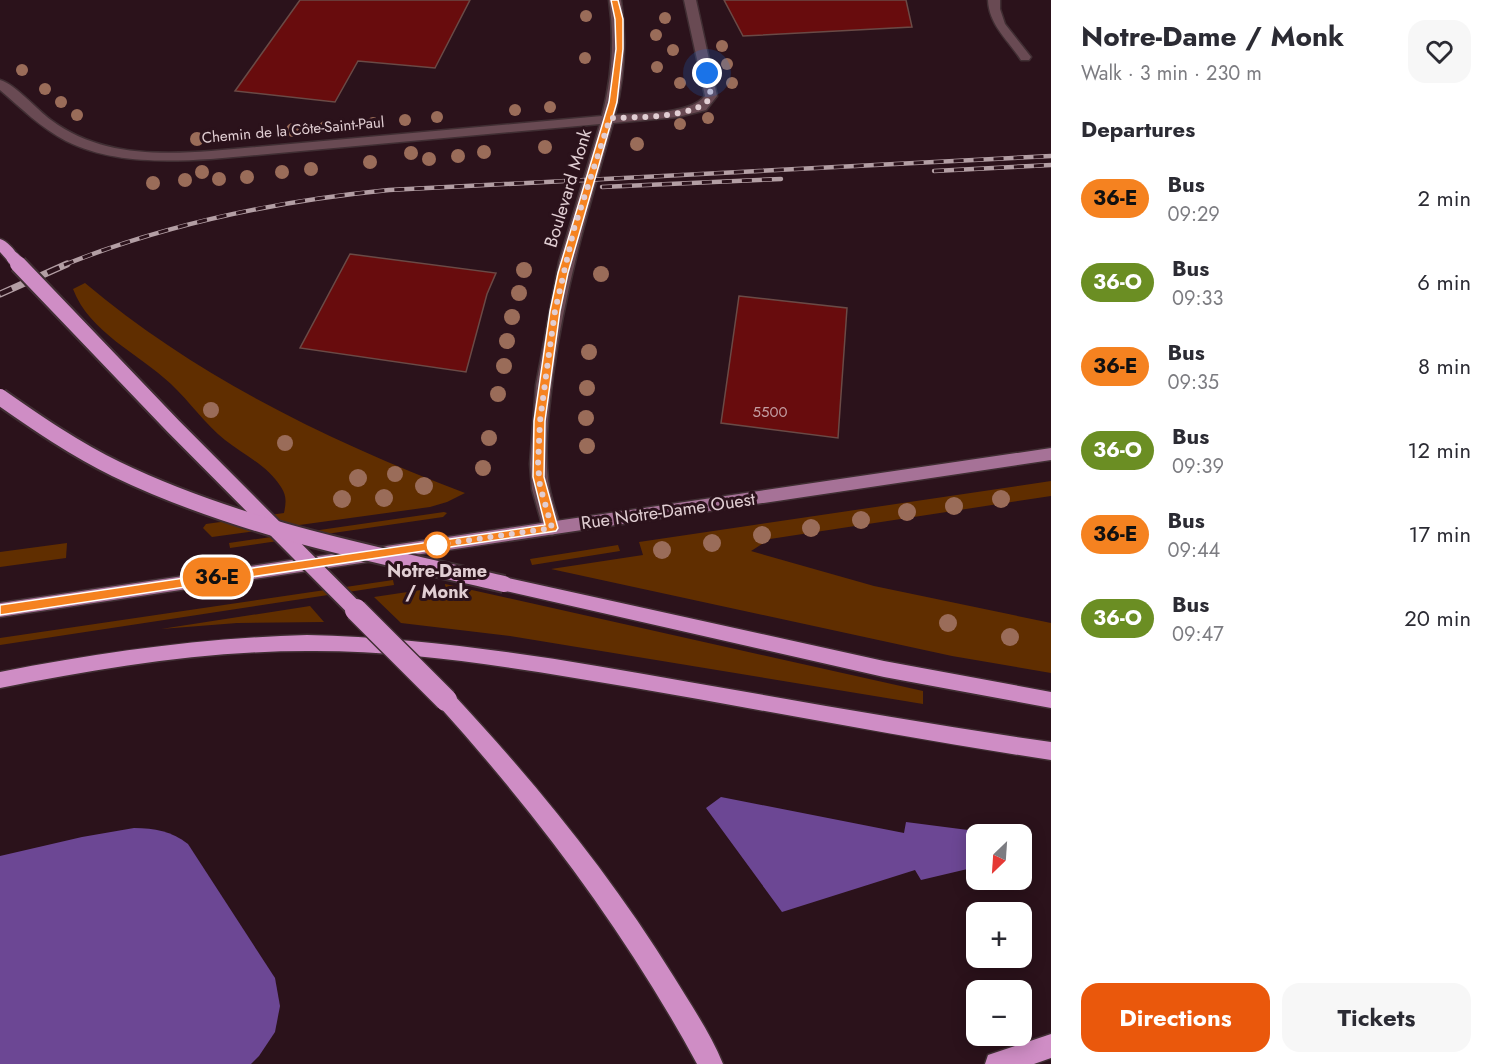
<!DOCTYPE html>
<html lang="en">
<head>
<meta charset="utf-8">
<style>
	:root { --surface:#fff; --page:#f7f7f7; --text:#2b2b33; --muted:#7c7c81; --accent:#ea580c }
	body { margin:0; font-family:Jost,sans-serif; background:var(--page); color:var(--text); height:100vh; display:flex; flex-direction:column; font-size:22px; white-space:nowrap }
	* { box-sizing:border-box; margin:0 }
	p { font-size:20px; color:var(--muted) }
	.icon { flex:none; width:33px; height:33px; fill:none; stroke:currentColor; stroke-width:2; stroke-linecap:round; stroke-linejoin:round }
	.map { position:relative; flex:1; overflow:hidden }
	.side { display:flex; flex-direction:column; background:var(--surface); width:450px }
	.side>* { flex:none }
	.badge { padding:0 12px; border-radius:20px; font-size:21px; line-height:39px }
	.needle { width:39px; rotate:205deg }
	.controls { position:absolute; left:966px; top:824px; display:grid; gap:12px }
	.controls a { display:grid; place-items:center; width:66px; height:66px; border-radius:12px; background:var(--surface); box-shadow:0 3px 15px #0003; font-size:30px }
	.you { position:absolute; width:30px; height:30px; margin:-15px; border:4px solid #fff; border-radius:50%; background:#1a73e8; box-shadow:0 0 0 9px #1a73e833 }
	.map>.badge { position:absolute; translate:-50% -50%; box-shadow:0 0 0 3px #fff }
	h2 { padding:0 30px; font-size:22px; line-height:54px }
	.round { display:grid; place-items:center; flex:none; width:63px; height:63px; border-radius:18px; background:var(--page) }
	.overview { display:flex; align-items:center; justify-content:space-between; height:102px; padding:0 30px }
	h1 { font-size:28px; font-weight:700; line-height:45px }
	.button { display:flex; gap:12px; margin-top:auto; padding:12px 30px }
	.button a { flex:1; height:69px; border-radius:18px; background:var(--accent); color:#fff; font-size:24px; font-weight:700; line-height:69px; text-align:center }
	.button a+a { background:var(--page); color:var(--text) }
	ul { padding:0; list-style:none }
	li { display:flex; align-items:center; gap:18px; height:84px; padding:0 30px }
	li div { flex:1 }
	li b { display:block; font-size:22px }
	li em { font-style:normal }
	li .badge { min-width:66px; font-weight:700; text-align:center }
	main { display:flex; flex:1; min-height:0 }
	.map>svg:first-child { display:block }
</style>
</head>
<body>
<main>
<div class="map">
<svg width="1051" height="1064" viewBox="0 0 1051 1064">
	<rect width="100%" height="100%" fill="#2b121b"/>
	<!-- green -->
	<g fill="#602e00">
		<path d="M85 283C198 378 329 441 465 493L447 502 430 507 212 537 203 528 206 524 284 513C286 503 287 496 281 487 268 466 244 455 225 440 205 424 190 402 171 384 139 354 89 332 73 289Z"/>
		<path d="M1051 481V496L770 539 751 551 874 586 1051 623V673L952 656 551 569 643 555 639 542Z"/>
		<path d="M444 512 447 513 443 517 230 548 229 543Z"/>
		<path d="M67 543 66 558 0 567V552Z"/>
		<path d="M618 545 620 551 532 565 530 559Z"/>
		<path d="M393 580 394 585 0 645V638Z"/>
		<path d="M445 584 923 691V704L510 636 401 623 374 597 421 590 423 597 446 594Z"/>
		<path d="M310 606 324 622 237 623 161 629Z"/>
	</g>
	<!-- water -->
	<g fill="#6c4794">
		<path d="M721 797 904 833 906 822 999 834H976V867L921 880 915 870 782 912 706 808Z"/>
		<path d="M134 828C155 828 171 831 188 844L275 978 280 1006 275 1032 259 1056 251 1064H0V856L82 837Z"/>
	</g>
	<!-- building -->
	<g fill="#680c0d" stroke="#6a4a46" stroke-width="1.5">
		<path d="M300 0H470L435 68 358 61 335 102 235 91Z"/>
		<path d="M724 0H906L912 27 743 36Z"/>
		<path d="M350 254 496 273 487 294 466 372 300 348Z"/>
		<path d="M739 296 847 308 838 438 721 423Z"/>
	</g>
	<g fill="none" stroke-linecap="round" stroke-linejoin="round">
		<!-- minor casing -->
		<g stroke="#402e33" stroke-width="3">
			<g id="minor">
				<path d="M609 0H621C627 40 625 76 615 115 640 113 689 115 705 96L684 0H696L717 96 706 110 678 117 613 123C589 206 565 288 553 375 549 409 544 445 548 480 550 496 556 512 561 528L558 533 552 535 546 533 543 528 532 489 530 464 536 385 559 262 600 124 211 159C163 162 110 163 66 141 41 128 21 108 0 90V80C15 84 37 110 51 120 98 155 155 155 211 151L602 116C612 77 615 40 609 0Z"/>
				<path d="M988 0H1000V9L1005 24 1031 57 1029 60H1021C1008 40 989 25 988 0Z"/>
			</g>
		</g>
		<!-- major casing -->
		<g stroke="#402e33" stroke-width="3">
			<path id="major" d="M1051 448V460L0 617V603Z"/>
		</g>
		<!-- highway casing -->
		<g stroke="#402e33" stroke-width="3">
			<g id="highway">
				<path d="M0 239C8 241 15 251 20 258L18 261H8L0 252Z"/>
				<path d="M504 577 884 661 1051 692V708L884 677 497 589 495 584 497 579Z"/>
				<path d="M307 635C436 638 562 659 689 682 810 703 930 725 1051 742V760C912 739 774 712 635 688 527 670 417 650 307 651 204 651 101 668 0 688V672C102 652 203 638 307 635Z"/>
				<path d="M446 692 453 694C535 782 611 875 674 977 691 1005 711 1034 723 1064H697C626 933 538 816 439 706L436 700 439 694Z"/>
				<path d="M1051 1034V1058L1034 1064H985L988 1055Z"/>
			</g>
		</g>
		<!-- minor -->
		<use href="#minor" fill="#694a53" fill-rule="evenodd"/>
		<!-- major -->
		<use href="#major" fill="#a67297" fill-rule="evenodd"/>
		<!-- highway -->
		<use href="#highway" fill="#cf8dc5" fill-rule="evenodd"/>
		<!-- rail-far1 casing -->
		<g stroke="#b39ea4" stroke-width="4.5">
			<g id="rail-far1">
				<path d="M934 171 1051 165"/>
				<path d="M602 187 781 179"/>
				<path d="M64 265C169 223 277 201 389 190L1051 156"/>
			</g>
		</g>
		<!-- rail casing -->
		<g stroke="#b39ea4" stroke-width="7">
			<path id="rail" d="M0 294 67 264"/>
		</g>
		<!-- rail-far1 -->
		<use href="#rail-far1" stroke="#2b121b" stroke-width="3" stroke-dasharray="10" stroke-linecap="butt"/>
		<!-- rail -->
		<use href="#rail" stroke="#2b121b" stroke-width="4.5" stroke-dasharray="13" stroke-linecap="butt"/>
		<!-- highway-bridge-far2 casing -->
		<g stroke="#402e33" stroke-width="15" stroke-linecap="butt">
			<path id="highway-bridge-far2" d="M13 258 20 265"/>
		</g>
		<!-- highway-bridge-far1 casing -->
		<g stroke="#402e33" stroke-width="20" stroke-linecap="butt">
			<g id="highway-bridge-far1">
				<path d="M18 264 173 426 358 612"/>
				<path d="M0 397C37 423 75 449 116 469 238 528 373 554 504 584"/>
			</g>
		</g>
		<!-- highway-bridge casing -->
		<g stroke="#402e33" stroke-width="25" stroke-linecap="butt">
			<path id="highway-bridge" d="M356 610 446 700"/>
		</g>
		<!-- highway-bridge-far2 -->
		<use href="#highway-bridge-far2" stroke="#cf8dc5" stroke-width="13"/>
		<!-- highway-bridge-far1 -->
		<use href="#highway-bridge-far1" stroke="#cf8dc5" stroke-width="16"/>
		<!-- highway-bridge -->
		<use href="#highway-bridge" stroke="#cf8dc5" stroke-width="22"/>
	</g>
	<!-- trees -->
	<g fill="#9a6c59">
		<circle cx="586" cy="16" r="6"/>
		<circle cx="665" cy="18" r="6"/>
		<circle cx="656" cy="35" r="6"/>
		<circle cx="722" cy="46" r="6"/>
		<circle cx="673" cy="50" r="6"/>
		<circle cx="585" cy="58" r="6"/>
		<circle cx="727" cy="64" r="6"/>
		<circle cx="657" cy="67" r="6"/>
		<circle cx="22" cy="70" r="6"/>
		<circle cx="680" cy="83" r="6"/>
		<circle cx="732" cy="83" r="6"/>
		<circle cx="45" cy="89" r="6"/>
		<circle cx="61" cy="102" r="6"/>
		<circle cx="550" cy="107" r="6"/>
		<circle cx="515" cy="110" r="6"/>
		<circle cx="77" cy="115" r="6"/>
		<circle cx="437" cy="117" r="6"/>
		<circle cx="708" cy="118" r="6"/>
		<circle cx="405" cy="120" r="6"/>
		<circle cx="373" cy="123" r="6"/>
		<circle cx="680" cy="124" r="6"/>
		<circle cx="325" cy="127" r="6"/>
		<circle cx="293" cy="130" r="7"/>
		<circle cx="197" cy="139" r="7"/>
		<circle cx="637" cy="144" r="7"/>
		<circle cx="545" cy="147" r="7"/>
		<circle cx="484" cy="152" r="7"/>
		<circle cx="411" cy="153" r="7"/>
		<circle cx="458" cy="156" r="7"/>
		<circle cx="429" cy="159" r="7"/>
		<circle cx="370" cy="162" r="7"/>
		<circle cx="311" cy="169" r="7"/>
		<circle cx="202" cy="172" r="7"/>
		<circle cx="282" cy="172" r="7"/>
		<circle cx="247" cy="177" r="7"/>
		<circle cx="219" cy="179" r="7"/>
		<circle cx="185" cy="180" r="7"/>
		<circle cx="153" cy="183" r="7"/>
		<circle cx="524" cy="270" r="8"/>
		<circle cx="601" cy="274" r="8"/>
		<circle cx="519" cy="293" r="8"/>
		<circle cx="512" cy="317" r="8"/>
		<circle cx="507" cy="341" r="8"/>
		<circle cx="589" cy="352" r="8"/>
		<circle cx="504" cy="366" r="8"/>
		<circle cx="587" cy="388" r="8"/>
		<circle cx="498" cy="394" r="8"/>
		<circle cx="211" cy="410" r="8"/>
		<circle cx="586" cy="418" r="8"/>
		<circle cx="489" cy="438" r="8"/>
		<circle cx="285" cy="443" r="8"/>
		<circle cx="587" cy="446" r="8"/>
		<circle cx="483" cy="468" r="8"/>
		<circle cx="395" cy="474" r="8"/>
		<circle cx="358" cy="478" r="9"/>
		<circle cx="424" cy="486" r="9"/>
		<circle cx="384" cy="498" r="9"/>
		<circle cx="342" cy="499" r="9"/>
		<circle cx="1001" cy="499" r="9"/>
		<circle cx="954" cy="506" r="9"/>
		<circle cx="907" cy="512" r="9"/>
		<circle cx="861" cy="520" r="9"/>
		<circle cx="811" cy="528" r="9"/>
		<circle cx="762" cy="535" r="9"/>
		<circle cx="712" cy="543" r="9"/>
		<circle cx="662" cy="550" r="9"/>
		<circle cx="948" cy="623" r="9"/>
		<circle cx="1010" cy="637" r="9"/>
	</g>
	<!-- line -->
	<path fill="#f58220" stroke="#fff" stroke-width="1.5" d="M611 0H618L623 19V49L617 102 568 273 560 311 545 421 544 477 558 528 556 531 0 615V605L545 525 533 477 534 421 550 311 558 273 609 102 616 49 615 19Z"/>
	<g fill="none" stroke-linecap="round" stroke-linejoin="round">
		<!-- walk -->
		<path stroke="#e1ced3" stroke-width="6" stroke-dasharray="0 10.8" d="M437 545 552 528 540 486 538 465 540 421 548 361 555 311 574 229 610 118C634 117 700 119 711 96L707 73"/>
	</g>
	<!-- markers -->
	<circle fill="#fff" stroke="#f58220" stroke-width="3" cx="437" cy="545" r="12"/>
	<g text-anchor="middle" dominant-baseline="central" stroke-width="6" stroke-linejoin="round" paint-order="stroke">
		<!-- far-street labels -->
		<g font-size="15" fill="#e1ced3" stroke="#2b121b">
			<text transform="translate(293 130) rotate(-5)">Chemin de la Côte-Saint-Paul</text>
		</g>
		<!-- number labels -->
		<g font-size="15" fill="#c39ea2">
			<text x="770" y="412">5500</text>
		</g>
		<!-- street labels -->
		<g font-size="18" fill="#e1ced3" stroke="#2b121b">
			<text transform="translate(568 188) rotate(-73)">Boulevard Monk</text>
			<text transform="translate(668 511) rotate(-8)">Rue Notre-Dame Ouest</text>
		</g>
		<!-- stop labels -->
		<g font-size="18" font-weight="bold" fill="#e1ced3" stroke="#2b121b">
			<text x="437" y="571">Notre-Dame<tspan x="437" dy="21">/ Monk</tspan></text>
		</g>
	</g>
</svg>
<div class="controls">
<a><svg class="needle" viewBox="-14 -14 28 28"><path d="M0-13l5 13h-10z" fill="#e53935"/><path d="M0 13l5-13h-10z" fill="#7c7c81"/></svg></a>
<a>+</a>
<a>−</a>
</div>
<div class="you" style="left:707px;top:73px"></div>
<b class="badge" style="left:217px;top:577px;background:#f58220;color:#111">36-E</b>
</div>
<section class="side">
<div class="overview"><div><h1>Notre-Dame / Monk</h1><p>Walk · 3 min · 230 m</p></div><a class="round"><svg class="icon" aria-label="heart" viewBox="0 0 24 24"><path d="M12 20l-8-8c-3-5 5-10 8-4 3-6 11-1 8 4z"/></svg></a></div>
<h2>Departures</h2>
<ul>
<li><span class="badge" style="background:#f58220;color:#111">36-E</span><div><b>Bus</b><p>09:29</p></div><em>2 min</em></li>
<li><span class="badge" style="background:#6b8e23;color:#fff">36-O</span><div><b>Bus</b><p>09:33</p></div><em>6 min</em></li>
<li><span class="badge" style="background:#f58220;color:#111">36-E</span><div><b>Bus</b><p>09:35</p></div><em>8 min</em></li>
<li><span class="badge" style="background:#6b8e23;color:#fff">36-O</span><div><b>Bus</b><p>09:39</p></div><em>12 min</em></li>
<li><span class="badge" style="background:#f58220;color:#111">36-E</span><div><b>Bus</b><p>09:44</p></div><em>17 min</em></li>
<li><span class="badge" style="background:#6b8e23;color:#fff">36-O</span><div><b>Bus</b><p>09:47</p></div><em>20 min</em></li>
</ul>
<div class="button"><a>Directions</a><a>Tickets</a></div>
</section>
</main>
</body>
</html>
